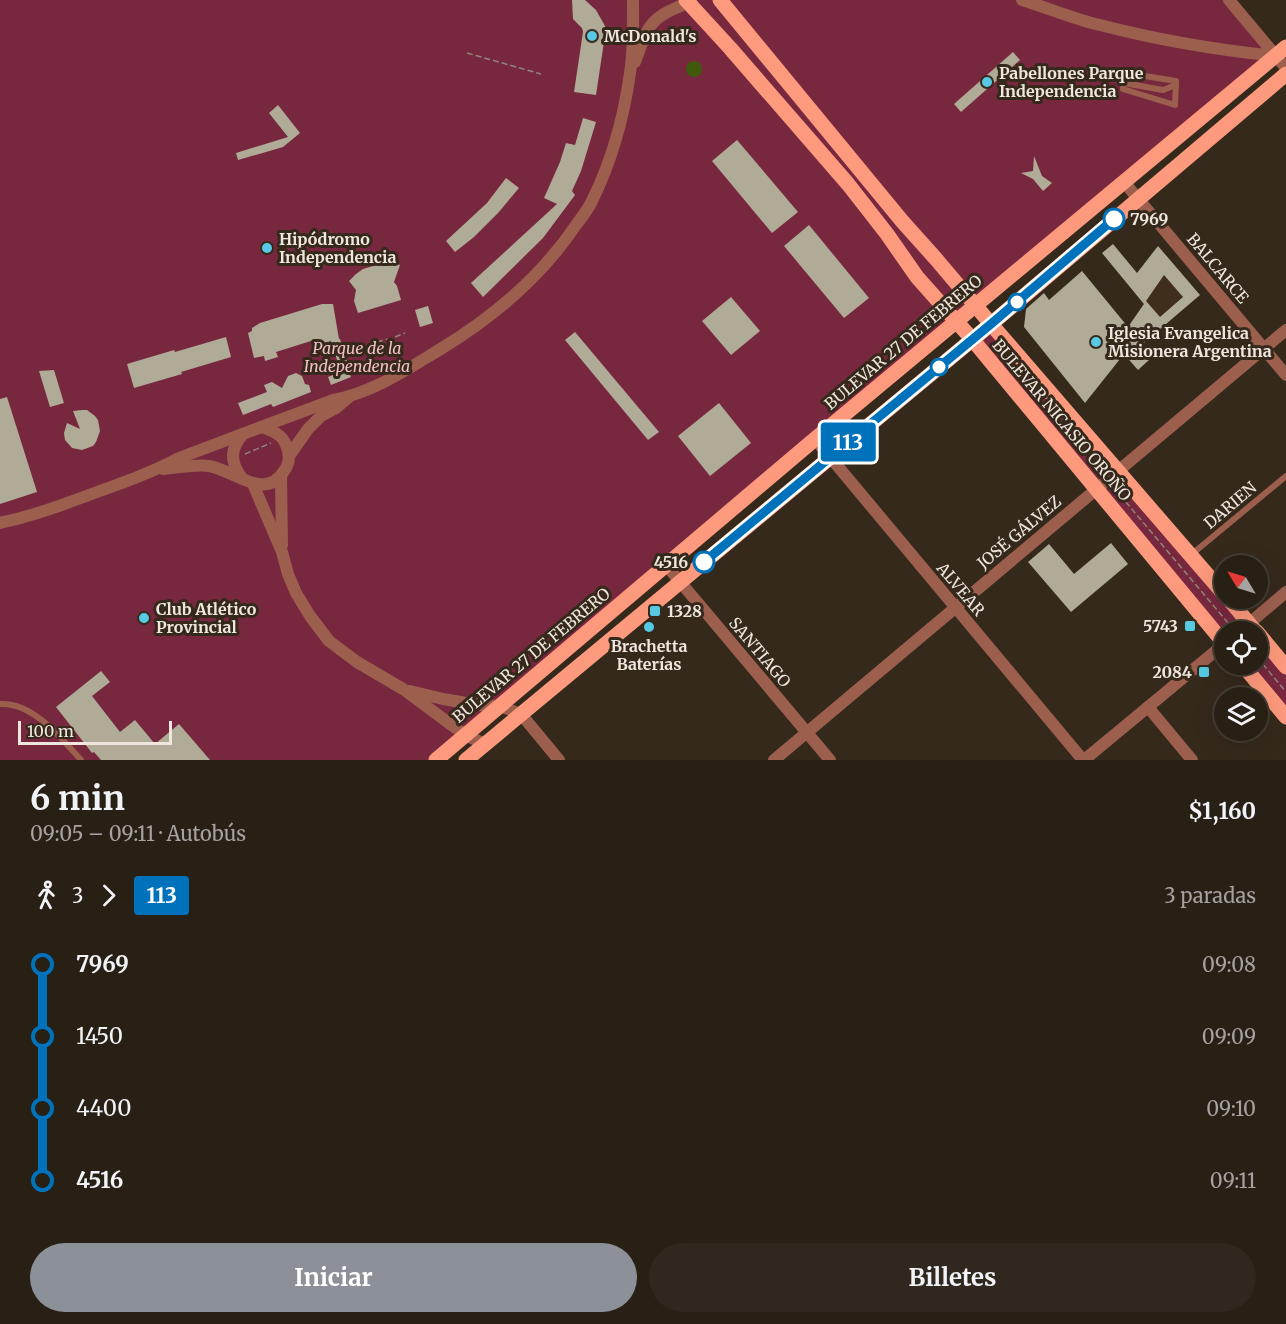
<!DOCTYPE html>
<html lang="es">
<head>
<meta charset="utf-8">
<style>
	:root { --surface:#281f15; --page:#30271e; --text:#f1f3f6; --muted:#a5a2a0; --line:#443d34; --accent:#8c9099 }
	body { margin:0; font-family:Merriweather,serif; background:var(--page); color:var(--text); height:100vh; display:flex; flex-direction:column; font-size:22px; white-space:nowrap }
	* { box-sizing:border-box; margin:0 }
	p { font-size:20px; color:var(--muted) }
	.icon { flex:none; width:33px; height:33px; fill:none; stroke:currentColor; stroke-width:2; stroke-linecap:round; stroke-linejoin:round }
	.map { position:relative; height:760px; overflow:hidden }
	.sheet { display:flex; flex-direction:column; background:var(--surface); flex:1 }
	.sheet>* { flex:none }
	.badge { padding:0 12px; border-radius:4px; font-size:21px; line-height:39px }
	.needle { width:39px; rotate:308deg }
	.buttons { position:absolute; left:1214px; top:555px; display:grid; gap:12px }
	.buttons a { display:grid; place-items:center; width:54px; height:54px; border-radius:50%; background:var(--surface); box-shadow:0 6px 24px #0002,0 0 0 2px var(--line); font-size:30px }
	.scale { position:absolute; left:18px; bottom:15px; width:154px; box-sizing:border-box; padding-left:6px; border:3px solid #efe6de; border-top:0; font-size:16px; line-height:21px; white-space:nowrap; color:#efe6de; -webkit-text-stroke:4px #35291c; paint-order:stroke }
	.map>.badge { position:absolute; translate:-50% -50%; box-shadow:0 0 0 3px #fff }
	.legs { display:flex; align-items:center; gap:9px; height:66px; padding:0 30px; font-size:20px }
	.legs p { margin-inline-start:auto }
	.headline { display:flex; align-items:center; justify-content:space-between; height:102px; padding:0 30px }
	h1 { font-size:33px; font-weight:700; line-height:45px }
	.primary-button { display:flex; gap:12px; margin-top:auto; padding:12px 30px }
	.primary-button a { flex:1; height:69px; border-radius:36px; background:var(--accent); color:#fff; font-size:24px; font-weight:700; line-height:69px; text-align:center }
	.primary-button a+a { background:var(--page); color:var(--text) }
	ul { padding:0 30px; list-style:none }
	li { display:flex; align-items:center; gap:21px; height:72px; font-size:22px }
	li i { display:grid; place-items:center; width:9px; height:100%; margin:0 8px; background:currentColor }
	li i::after { content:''; width:15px; height:15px; margin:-8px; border:4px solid; border-radius:50%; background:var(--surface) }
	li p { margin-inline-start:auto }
	li:first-child i { background:linear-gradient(#0000 50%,currentColor 0) }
	li:last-child i { background:linear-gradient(currentColor 50%,#0000 0) }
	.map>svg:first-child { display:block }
</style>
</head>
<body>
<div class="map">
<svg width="1286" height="760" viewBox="0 0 1286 760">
	<rect width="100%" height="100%" fill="#35291c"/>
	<!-- built -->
	<path fill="#402e1c" d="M1113 244 1137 273 1158 246 1200 295 1139 347 1128 327 1143 304 1103 253Z"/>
	<!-- green -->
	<g fill="#78283e">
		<path d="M0 0H1229L1276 56 436 760H0Z"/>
		<path d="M991 324 1256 631 1224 632 972 339Z"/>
		<path d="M1257 632 1286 667V717L1242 665 1257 664Z"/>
	</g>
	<!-- water -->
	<circle fill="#42590d" cx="694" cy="69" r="8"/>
	<!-- building -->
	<g fill="#b0ab97" fill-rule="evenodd">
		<path d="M572 0H585L596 10 605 26V35L596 95 574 92 583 32 582 28 573 19Z"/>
		<path d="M1013 52 1020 60 961 112 954 104Z"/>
		<path d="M278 105 300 133 283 147 238 160 236 153 288 137 269 113Z"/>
		<path d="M583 118 596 122 581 171 572 191 575 195 543 238 483 297 471 283 557 204 544 198 560 162 566 143 575 145Z"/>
		<path d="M737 140 798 212 772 233 712 161Z"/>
		<path d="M1034 156 1042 176 1052 183 1043 191 1033 179 1021 173 1033 171Z"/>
		<path d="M506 178 519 188 498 213 474 237 455 252 446 241 487 203Z"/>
		<path d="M809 225 869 298 844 318 784 246Z"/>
		<path d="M1113 244 1137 273 1158 246 1200 295 1139 347 1149 360 1138 370 1124 354 1085 403 1024 327 1026 309 1044 293 1049 300 1082 271 1128 327 1144 304 1102 253ZM1164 275 1183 297 1160 317 1146 301Z"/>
		<path d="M383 263H394L400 265 394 282 397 286 401 300 358 313 354 301 356 290 349 281 356 274 363 269Z"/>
		<path d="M731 297 760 331 731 355 702 321Z"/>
		<path d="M322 304H333L339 339H340L347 361 338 363 331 341 316 345 314 340 276 352 278 357 265 361 264 356 254 358 248 333 252 331V328L260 323Z"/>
		<path d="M428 306 433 323 420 327 415 310Z"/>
		<path d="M575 332 659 432 648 440 565 340Z"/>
		<path d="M226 337 231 357 181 372 182 374 134 388 127 364 174 350 175 352Z"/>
		<path d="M347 369 351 377 331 385 328 377Z"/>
		<path d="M54 370 64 403 50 407 39 371Z"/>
		<path d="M296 373 302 376 305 384 309 385 311 392 273 407 271 404 243 415 238 403 267 392 264 385 272 382 282 388 288 376Z"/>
		<path d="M7 397 37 492 0 504V399Z"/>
		<path d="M719 403 751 443 710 476 678 436Z"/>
		<path d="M82 410H87L95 416 98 420 100 431 96 442 93 446 82 450 72 448 65 440 64 433 67 423 80 429 73 411Z"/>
		<path d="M1111 543 1128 564 1071 612 1028 562 1049 544 1074 574Z"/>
		<path d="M101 671 110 682 92 696 120 732 135 720 155 744 179 724 210 760H101L94 752 92 753 56 707Z"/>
	</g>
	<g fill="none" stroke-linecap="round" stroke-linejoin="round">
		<!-- path -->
		<g stroke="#8f857a" stroke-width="1.5" stroke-dasharray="6 3" stroke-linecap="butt">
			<path d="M467 53 541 74"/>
			<path d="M395 337 405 333"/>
			<path d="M377 342 388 339"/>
			<path d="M245 454 271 443"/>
			<path d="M1091 461 1099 471"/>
			<path d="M1114 488 1229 624"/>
			<path d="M1257 657 1286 692"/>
		</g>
		<!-- lane -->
		<g stroke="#9c5f4e" stroke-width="6">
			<path d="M1126 73 1176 81 1175 105 1123 89Z"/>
			<path d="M1124 83 1163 90 1176 85"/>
			<path d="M1192 554 1286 476"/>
			<path d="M0 704C33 702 61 738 81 760"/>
		</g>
		<!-- street -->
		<g stroke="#9c5f4e" stroke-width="12">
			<path d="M1022 0C1048 8 1074 19 1100 25 1158 40 1217 50 1276 56"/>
			<path d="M1229 0 1286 68"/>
			<path d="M635 62C642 45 645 26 661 16 670 9 682 7 691 0"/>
			<path d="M1124 182 1286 375"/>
			<path d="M815 439 1083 760"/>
			<path d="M289 456 308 429 321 416 336 408 349 397"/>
			<path d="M163 469C178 468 195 464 209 466 234 470 265 502 284 471 290 463 290 454 286 445 282 434 271 430 261 427"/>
			<path d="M281 476 282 545"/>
			<path d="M241 477C230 461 230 449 243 434"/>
			<path d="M253 484 282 552 288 574 296 593 310 616 329 641 357 662 403 689 465 735 485 744"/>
			<path d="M0 523C33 516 65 504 97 492 125 482 153 472 179 458L333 400C372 393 406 370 439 350 492 318 541 277 576 225 581 218 587 211 591 203 611 163 624 116 630 73 634 49 633 24 633 0"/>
			<path d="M666 565 830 760"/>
			<path d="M1239 632 1286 592"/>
			<path d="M410 691 443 699 478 705 500 706 521 714 559 760"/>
			<path d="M1148 707 1192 760"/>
			<path d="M774 760 1286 330"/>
			<path d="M1084 760 1224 644"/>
		</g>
		<!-- primary -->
		<g stroke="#fd997c" stroke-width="15">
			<path d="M686 0 730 48 848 184 887 234 917 277 972 339 1224 643"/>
			<path d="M720 0 902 221 936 259 991 324 1224 594"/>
			<path d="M1228 598 1256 632"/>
			<path d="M1257 632 1286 667"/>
			<path d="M1242 664 1286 717"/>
			<path d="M436 760 815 439 1286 47"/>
			<path d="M466 760 991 324 1286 74"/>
		</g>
	</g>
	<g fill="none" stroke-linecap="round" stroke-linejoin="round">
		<!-- line-1 casing -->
		<g stroke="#fff" stroke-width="14">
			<path id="line-1" d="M704 562 991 324 1114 219"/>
		</g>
		<!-- line-1 -->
		<use href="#line-1" stroke="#0072bc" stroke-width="9"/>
	</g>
	<!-- markers -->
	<g fill="#57c9e2" stroke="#35291c" stroke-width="2">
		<circle cx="592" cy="36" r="6"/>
		<circle cx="987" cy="82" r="6"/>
		<circle cx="267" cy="248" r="6"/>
		<circle cx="1096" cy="342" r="6"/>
		<rect x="649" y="605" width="12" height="12" rx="3"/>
		<circle cx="144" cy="618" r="6"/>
		<rect x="1184" y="620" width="12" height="12" rx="3"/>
		<circle cx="649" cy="627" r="6"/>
		<rect x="1198" y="666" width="12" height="12" rx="3"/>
	</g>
	<g fill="#fff" stroke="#0072bc" stroke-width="3">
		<circle cx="1114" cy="219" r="10"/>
		<circle cx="1017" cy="302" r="8"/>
		<circle cx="939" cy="367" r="8"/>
		<circle cx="704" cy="562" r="10"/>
	</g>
	<g text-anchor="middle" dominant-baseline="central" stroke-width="6" stroke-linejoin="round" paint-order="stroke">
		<!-- poi labels -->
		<g font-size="16" font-weight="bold" fill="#efe6de" stroke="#35291c" text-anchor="start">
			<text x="604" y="36">McDonald's</text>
			<text x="999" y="73">Pabellones Parque<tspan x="999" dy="18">Independencia</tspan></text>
			<text x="279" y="239">Hipódromo<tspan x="279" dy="18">Independencia</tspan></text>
			<text x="1108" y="333">Iglesia Evangelica<tspan x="1108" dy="18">Misionera Argentina</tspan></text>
			<text x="156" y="609">Club Atlético<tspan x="156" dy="18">Provincial</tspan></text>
			<text x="667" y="611">1328</text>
			<text x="1178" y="626" text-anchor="end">5743</text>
			<text x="649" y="646" text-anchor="middle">Brachetta<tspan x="649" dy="18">Baterías</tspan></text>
			<text x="1192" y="672" text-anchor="end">2084</text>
		</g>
		<!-- stop labels -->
		<g font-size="16" font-weight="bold" fill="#efe6de" stroke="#35291c" text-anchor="start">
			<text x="1130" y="219">7969</text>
			<text x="688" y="562" text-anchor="end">4516</text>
		</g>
		<!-- street labels -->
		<g font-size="16" fill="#efe6de" stroke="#35291c">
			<text transform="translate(1218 268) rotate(50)">BALCARCE</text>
			<text transform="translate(903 342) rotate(-40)">BULEVAR 27 DE FEBRERO</text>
			<text transform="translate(1062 420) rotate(50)">BULEVAR NICASIO OROÑO</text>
			<text transform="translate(1230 505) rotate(-40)">DARIEN</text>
			<text transform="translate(1019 532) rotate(-40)">JOSÉ GÁLVEZ</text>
			<text transform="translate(961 589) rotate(50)">ALVEAR</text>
			<text transform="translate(760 652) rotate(50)">SANTIAGO</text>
			<text transform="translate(531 655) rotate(-40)">BULEVAR 27 DE FEBRERO</text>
		</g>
		<!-- park labels -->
		<g font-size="16" font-style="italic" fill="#f5bfc8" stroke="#35291c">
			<text x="357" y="348">Parque de la<tspan x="357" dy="18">Independencia</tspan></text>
		</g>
	</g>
</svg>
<div class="buttons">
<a><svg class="needle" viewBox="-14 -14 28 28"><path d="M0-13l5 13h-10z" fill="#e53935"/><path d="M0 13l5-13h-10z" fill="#a5a2a0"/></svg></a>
<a><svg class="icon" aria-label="locate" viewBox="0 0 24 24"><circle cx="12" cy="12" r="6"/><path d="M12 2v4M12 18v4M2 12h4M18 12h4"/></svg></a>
<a><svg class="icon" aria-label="layers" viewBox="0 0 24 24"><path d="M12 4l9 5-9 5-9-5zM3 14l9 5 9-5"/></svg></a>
</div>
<div class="scale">100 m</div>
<b class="badge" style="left:848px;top:442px;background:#0072bc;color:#fff">113</b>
</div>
<section class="sheet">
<div class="headline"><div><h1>6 min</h1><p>09:05 – 09:11 · Autobús</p></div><b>$1,160</b></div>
<div class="legs"><svg class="icon" aria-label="walk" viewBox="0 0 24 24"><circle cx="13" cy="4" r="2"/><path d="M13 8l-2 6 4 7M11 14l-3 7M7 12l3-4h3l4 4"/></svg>3<svg class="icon" aria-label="forward" viewBox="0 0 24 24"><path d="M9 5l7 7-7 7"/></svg><b class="badge" style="background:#0072bc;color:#fff">113</b><p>3 paradas</p></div>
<ul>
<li><i style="color:#0072bc"></i><b>7969</b><p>09:08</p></li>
<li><i style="color:#0072bc"></i><span>1450</span><p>09:09</p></li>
<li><i style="color:#0072bc"></i><span>4400</span><p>09:10</p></li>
<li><i style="color:#0072bc"></i><b>4516</b><p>09:11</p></li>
</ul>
<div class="primary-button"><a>Iniciar</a><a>Billetes</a></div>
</section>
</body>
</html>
